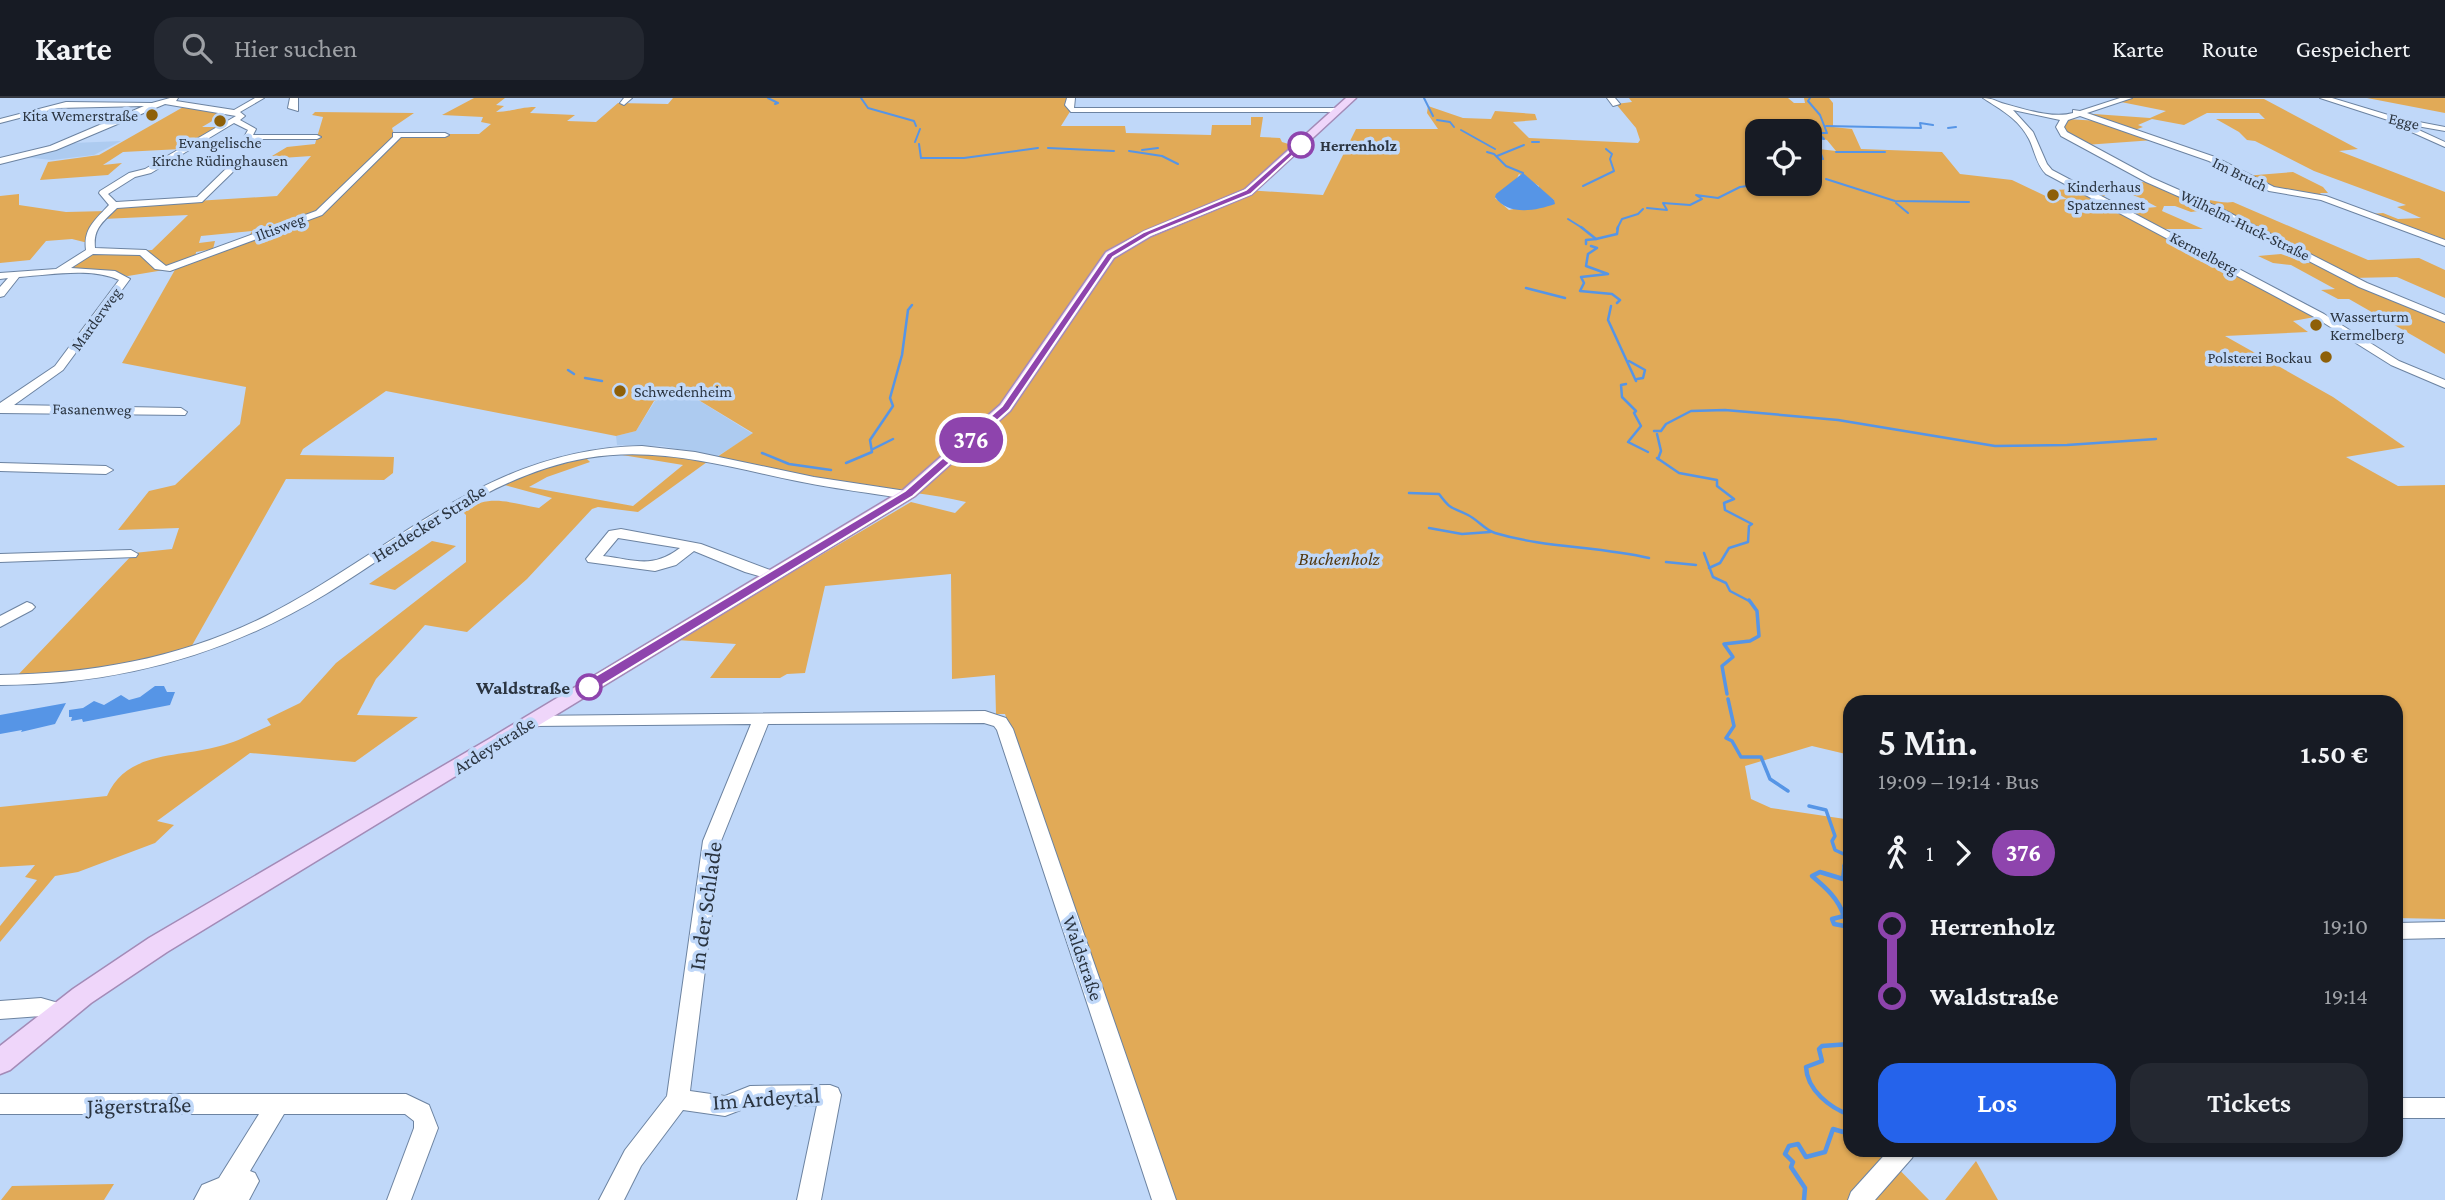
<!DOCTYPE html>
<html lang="de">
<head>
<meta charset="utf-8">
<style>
	:root { --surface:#171b24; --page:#242831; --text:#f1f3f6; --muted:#9ea1a6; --line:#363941; --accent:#2563eb }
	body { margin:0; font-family:"Crimson Pro",serif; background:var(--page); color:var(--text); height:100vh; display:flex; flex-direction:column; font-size:26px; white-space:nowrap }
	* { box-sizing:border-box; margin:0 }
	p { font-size:23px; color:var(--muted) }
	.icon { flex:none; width:38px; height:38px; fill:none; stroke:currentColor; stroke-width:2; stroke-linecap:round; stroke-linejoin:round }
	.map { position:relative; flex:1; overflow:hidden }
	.drawer { position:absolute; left:1843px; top:597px; width:560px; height:462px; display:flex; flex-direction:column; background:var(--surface); border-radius:21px; box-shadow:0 2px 5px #0004 }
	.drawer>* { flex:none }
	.badge { padding:0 14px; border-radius:23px; font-size:24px; line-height:46px }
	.fabs { position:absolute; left:1745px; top:21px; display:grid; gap:14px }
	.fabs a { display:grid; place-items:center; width:77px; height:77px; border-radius:14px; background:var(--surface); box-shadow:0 2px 5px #0004; font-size:35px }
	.map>.badge { position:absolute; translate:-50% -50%; box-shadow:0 0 0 4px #fff }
	.legs { display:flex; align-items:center; gap:10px; height:77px; padding:0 35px; font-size:23px }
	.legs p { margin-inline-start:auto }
	.overview { display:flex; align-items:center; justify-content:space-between; height:119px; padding:0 35px }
	h1 { font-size:38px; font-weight:600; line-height:52px }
	.primary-button { display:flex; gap:14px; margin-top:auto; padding:14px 35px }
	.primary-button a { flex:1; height:80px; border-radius:21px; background:var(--accent); color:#fff; font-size:28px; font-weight:600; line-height:80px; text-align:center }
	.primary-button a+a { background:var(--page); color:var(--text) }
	ul { padding:0 35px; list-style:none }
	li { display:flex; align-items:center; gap:24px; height:70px; font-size:26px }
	li i { display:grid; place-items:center; width:10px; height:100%; margin:0 9px; background:currentColor }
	li i::after { content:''; width:18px; height:18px; margin:-9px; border:5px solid; border-radius:50%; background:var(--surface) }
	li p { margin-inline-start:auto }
	li:first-child i { background:linear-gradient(#0000 50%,currentColor 0) }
	li:last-child i { background:linear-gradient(currentColor 50%,#0000 0) }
	header { display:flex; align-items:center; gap:42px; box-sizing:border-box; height:98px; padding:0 35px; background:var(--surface); border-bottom:2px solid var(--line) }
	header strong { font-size:33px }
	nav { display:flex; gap:38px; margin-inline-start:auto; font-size:24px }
	.search { width:490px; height:63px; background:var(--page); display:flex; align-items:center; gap:18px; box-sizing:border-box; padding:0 24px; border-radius:21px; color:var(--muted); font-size:26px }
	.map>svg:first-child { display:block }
</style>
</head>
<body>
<header>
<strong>Karte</strong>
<div class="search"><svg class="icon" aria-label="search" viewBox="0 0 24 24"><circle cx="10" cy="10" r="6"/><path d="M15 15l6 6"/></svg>Hier suchen</div>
<nav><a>Karte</a><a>Route</a><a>Gespeichert</a></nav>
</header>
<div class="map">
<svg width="2445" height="1102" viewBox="0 0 2445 1102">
	<rect width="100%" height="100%" fill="#c0d8f9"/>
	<!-- built -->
	<g fill="#adcbf0">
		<path d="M121 43 94 57 52 62 23 59 73 45Z"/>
		<path d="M682 292 753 336 716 359 662 348 617 347 616 338 636 333 655 303Z"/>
	</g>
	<!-- green -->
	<g fill="#e1aa57" fill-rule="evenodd">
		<path d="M474 0H505L496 7 504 8 496 14C511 14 519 9 536 9L530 15 575 17 567 23 596 24 618 5 668 6 673 0H1071V12L1061 28H1125L1126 35 1211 37 1212 27H1251V19H1263L1260 39 1280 40 1282 44 1295 48 1246 92 1323 97 1356 31H1438L1427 15 1428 8 1463 20 1491 21 1495 13 1535 16 1537 22 1513 24 1529 40 1638 45 1640 42 1636 30 1616 6 1632 4 1629 0H1788L1794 5H1805L1804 0H1829L1833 5V29L1852 31 1861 51 1942 54 1960 76 2012 82 2054 102 2067 101 2051 92 2080 91 2320 218 2293 223 2308 234 2225 238 2333 299 2405 349 2346 359 2398 388 2445 387V821L2396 820V604H1850V657L1812 648 1745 668 1751 701 1771 710 1845 721 1850 731V1052H1888L1885 1057 1929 1102H1173L1005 616H996L995 577 952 581 951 476 825 488 805 575 787 576 780 580H710L736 546 677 542 911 404 955 415 966 404C932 396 899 393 865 388 815 379 766 369 717 359L753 335 682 292 654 303 636 333 616 338 386 293 303 351 300 357 394 359 393 375 384 382 286 381 190 551 132 567 16 579 134 455 172 451 179 430 118 432 149 393 175 387 240 326 246 289 122 265 176 170 128 178 65 172 91 155 152 152 188 117 103 121 115 108 277 98 311 58 267 61 287 49 315 46 323 19 312 17 315 14 414 15 392 30 394 36H479L491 26 481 24 483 19 442 17ZM1757 33H1810V48L1819 40 1827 42 1836 53 1810 50V86H1757ZM1519 76 1539 88V91L1554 102 1509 112 1495 100 1516 82ZM252 133 246 143 195 161 196 154 213 151 215 143 199 145 201 138Z"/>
		<path d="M2131 0 2264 1 2358 51 2339 53 2445 94V145L2371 116 2383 115 2398 121 2421 120 2397 109 2406 107 2314 73 2255 43 2247 42 2239 34 2216 21H2265L2259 15H2207L2184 27 2152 21 2138 27 2143 29 2132 33 2080 15 2150 20 2166 13 2121 4Z"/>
		<path d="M2367 0H2445V15Z"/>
		<path d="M185 8 226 15 202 29H223L181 51 123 54 103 67 122 65 108 77 40 82 48 64 99 57Z"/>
		<path d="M2066 21 2100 23 2154 42 2085 47 2066 36 2063 24Z"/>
		<path d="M2293 74 2323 89 2328 95H2320L2324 100 2286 95 2244 78Z"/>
		<path d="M2151 84 2213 111 2191 114 2175 108H2164L2162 113 2203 131H2160L2123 112 2157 109C2137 98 2131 94 2106 93L2105 98 2099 99 2074 86Z"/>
		<path d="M19 96V107L66 114 108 113 88 145 72 141 46 143 30 162 0 165V98Z"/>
		<path d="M2192 100C2208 100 2220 106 2233 104L2368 162 2419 160 2445 172V200L2397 179 2352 180Z"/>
		<path d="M2281 156 2307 165H2320L2445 222V256L2349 201H2338L2321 192 2335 191 2291 167 2273 165 2258 158Z"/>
		<path d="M616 356H672L707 364 638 414 598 409 592 411 527 481 467 534 425 527 376 581 357 617 418 619 355 664 250 655 157 723 174 727 155 745 78 774 55 778 0 844V828L37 782 25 779 35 767 0 769V709L107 698C127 652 179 660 220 648 238 644 254 634 271 627L267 621 300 605 336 565 466 464V417L463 414C488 395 510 405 539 410L552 400 501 386 524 376 586 360 590 364 547 379 529 389 633 408 683 367Z"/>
		<path d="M432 443 456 448 395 492 369 486Z"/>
		<path d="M1976 1063 1998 1102H1945Z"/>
		<path d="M114 1086 104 1102H1L12 1088Z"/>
	</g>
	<!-- water -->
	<g fill="#5695e6">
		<path d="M1523 75 1554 102 1555 106C1535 113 1508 118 1495 99L1496 96Z"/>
		<path d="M155 588H164L167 594H175L170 607 83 624 82 621 71 623 72 619H69V612L83 610 94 603 104 607 121 597 129 602 140 599Z"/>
		<path d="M66 605 55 626 21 634 22 632 0 636V617Z"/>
	</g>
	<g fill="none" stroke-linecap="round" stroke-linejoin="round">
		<!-- stream-far3 -->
		<g stroke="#5695e6" stroke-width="2">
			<path d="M768 0 778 5 775 6"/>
			<path d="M861 0 868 10 914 23 916 28"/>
			<path d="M1424 0 1433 18"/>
			<path d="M1810 0 1808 3 1820 17 1827 35H1818L1824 41 1817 40 1810 48"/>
			<path d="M1437 22 1450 24 1454 29"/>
			<path d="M1826 28 1921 30 1920 25 1933 27"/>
			<path d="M1948 30 1956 29"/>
			<path d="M1461 32 1495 51"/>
			<path d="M915 44 920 31"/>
			<path d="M1532 44H1539"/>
			<path d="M919 46 921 60H964L1038 50"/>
			<path d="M1048 50 1114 53"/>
			<path d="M1142 52 1158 50"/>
			<path d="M1129 53 1162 58 1178 66"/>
			<path d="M1810 53 1821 56 1823 61H1810"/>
			<path d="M1487 54 1494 56 1506 68 1523 75"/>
			<path d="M1836 54H1885"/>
			<path d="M1497 58 1524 47"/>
			<path d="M1810 77 1814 78"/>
			<path d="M1826 81 1895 103 1969 104"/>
			<path d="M1583 88 1614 73 1610 61 1612 56 1606 51"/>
			<path d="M1896 105 1908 115"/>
			<path d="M1647 110 1667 112 1663 105 1690 107 1702 101 1696 97 1718 100 1740 89 1762 86"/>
			<path d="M1568 121 1584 131"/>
			<path d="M1617 131 1622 121 1638 116 1643 111"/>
		</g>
		<!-- stream-far2 -->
		<g stroke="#5695e6" stroke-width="2.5">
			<path d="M1581 129 1596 141 1586 142V146"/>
			<path d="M1596 141 1617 136 1618 129"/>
			<path d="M1591 148 1597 150 1588 156 1586 168 1608 176 1581 179 1584 185 1580 193 1612 196 1620 202 1617 205"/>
			<path d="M1526 190 1565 200"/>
			<path d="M1611 208 1608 222 1636 283"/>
			<path d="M1629 263 1645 272 1643 280 1637 281"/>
			<path d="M568 272 574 276"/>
			<path d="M585 280 602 283"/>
			<path d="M1626 286 1621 287 1622 299 1636 313 1634 315 1641 328 1628 344 1648 354"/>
			<path d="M1654 333H1661L1666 326 1691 313 1725 312 1838 322 1995 348 2067 347 2156 341"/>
			<path d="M1657 336 1661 353 1658 361"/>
			<path d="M873 351 893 341"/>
			<path d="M762 355 789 366 831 372"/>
			<path d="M1657 360 1679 375 1717 382V388L1734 401 1724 405 1725 412 1752 426 1749 428 1748 444 1729 450 1720 465 1709 470"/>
			<path d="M846 365 872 354 870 342 893 308 890 300 902 257 908 212 912 207"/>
			<path d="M1409 395 1439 396C1452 413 1450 408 1468 417 1478 422 1485 432 1495 435 1545 450 1598 448 1649 460"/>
			<path d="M1429 430 1462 436 1490 434"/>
			<path d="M1704 455 1713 479 1726 485 1730 493 1751 504"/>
			<path d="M1666 464 1696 467"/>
		</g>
		<!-- stream-far1 -->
		<g stroke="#5695e6" stroke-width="3.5">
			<path d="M1727 596 1722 568 1733 559 1724 546 1750 543 1759 538 1757 513 1749 502"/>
			<path d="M1728 601 1734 628 1726 640 1732 643 1741 659H1761L1770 681 1788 693"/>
			<path d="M1809 708 1826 712 1835 738 1832 743 1835 752 1850 759"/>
			<path d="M1844 768 1850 764"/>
		</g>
		<!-- stream -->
		<g stroke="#5695e6" stroke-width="4.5">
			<path d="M1845 766 1843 781 1820 774 1812 778C1826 790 1838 800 1844 818L1832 821 1834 826 1850 829"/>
			<path d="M1850 946 1822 948 1819 951 1822 963 1806 969C1807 992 1830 1010 1850 1017"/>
			<path d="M1804 1102 1805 1090 1791 1069 1793 1064 1785 1056 1789 1048 1798 1046 1806 1059 1825 1054 1833 1031 1850 1036"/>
		</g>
		<!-- minor casing -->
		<g stroke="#6c83a1" stroke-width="2">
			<g id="minor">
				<path d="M170 0H178L176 3 234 12 255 0H264L240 14 245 18 240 22 256 31 253 37H317L321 39 317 41H248L244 39 248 32 234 25 151 75 135 79 108 96 116 104 197 99 235 62H241V66L202 104 117 110C103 124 93 130 95 150L146 152 166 168 316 113 393 39V35H445L449 37 445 39H401L322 117 170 173 155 171 140 157 93 156 71 170 115 173 130 181 63 272 14 307 181 310 187 314 185 317 0 315V305L55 268 119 182C91 169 49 177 19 179L4 198 0 199V189L8 180 0 181V175L56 171 86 152C83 131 95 122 109 107L99 95 100 93 129 75 145 71 236 18 165 6 56 52 0 66V60L50 48 144 8 58 10 0 25V21L66 4 152 5Z"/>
				<path d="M290 0H298V13L288 10Z"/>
				<path d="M624 0H632L624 7 620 5Z"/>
				<path d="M1067 0H1075L1074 10H1338L1342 12 1338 14H1071L1065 7Z"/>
				<path d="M1607 0H1615L1620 6 1613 8Z"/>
				<path d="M1983 0C1993 0 1997 4 2005 6 2024 11 2053 21 2073 15V12L2080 13 2120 0H2132L2087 15 2215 59 2274 89 2326 98 2445 142V148L2321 102 2269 93 2209 63 2080 18 2068 22 2064 29 2067 34 2152 80 2220 110 2367 185 2445 217V224L2359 189 2214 114 2146 84 2061 38 2056 29 2060 22 2013 12 2033 34 2047 66 2052 72 2324 216 2399 263 2445 282V290L2391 267 2316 220 2046 76C2036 66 2035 53 2029 41 2018 20 2001 12 1983 0Z"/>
				<path d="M2320 0H2332L2398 20 2445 29V33L2394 24Z"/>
				<path d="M2410 28 2445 44V49L2407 32Z"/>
				<path d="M642 348 695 354 814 379 906 393 913 397 906 401C871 395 836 391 802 384 731 370 660 347 587 360 489 377 409 445 326 496 226 557 118 587 0 587V577C93 576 182 560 266 518 395 452 487 351 642 348Z"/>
				<path d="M0 365 106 368 113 372 106 376 0 373Z"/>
				<path d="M621 431 701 446 778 475 780 478 773 482 745 474 694 453 676 467 655 473 588 464 586 461 609 433ZM618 440 680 450C652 471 636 462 603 458Z"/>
				<path d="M131 452 138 456 136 459 0 464V456Z"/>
				<path d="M27 504 32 506 35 509 32 512 0 529V518Z"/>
				<path d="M985 613 1006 620 1013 631 1176 1102H1152L997 632 994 628 984 625 768 626 721 743 690 993 725 998 750 988 830 987 838 990 841 997 821 1102H797L817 1007 751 1008 725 1018 683 1012 641 1068 624 1102H599L625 1052 667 998 703 743 751 626 534 628 526 622 528 618Z"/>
				<path d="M2445 824V840L2396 841V825Z"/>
				<path d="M41 900 69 908 72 914 69 920 61 923 41 918 0 921V903Z"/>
				<path d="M0 996H406L429 1007 438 1030 411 1102H387L414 1030V1023L405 1016H284L250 1073 255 1075 259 1083 249 1102H194L202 1087 219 1080 259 1016H0Z"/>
				<rect x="2396" y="1000" width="49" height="20"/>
				<path d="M1889 1052H1916L1912 1060 1875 1102H1848L1851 1094Z"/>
			</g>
		</g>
		<!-- major casing -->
		<g stroke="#a38bb7" stroke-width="3">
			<path id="major" d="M1346 0H1356L1252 96 1151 138 1114 160 1010 313 915 398 167 854 91 905 10 972 0 976V948L73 891 149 840 489 641 903 392 1000 307 1106 154 1143 134 1244 92Z"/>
		</g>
		<!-- minor -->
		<use href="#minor" fill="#fff" fill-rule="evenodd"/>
		<!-- major -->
		<use href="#major" fill="#efd6fa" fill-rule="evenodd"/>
	</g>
	<!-- line-1 -->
	<path fill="#8e44ad" stroke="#fff" stroke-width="2" d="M1298 46 1304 47 1251 96 1150 137 1113 159 1009 312 913 398 594 592H584V585L905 393 1002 308 1107 156 1144 134 1246 92Z"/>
	<!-- markers -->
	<g fill="#8e6009" stroke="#c0d8f9" stroke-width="2.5">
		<circle cx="152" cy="17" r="7"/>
		<circle cx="220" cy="23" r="7"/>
		<circle cx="2053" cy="97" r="7"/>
		<circle cx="2316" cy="227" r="7"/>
		<circle cx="2326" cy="259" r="7"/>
		<circle cx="620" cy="293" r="7"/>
	</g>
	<g fill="#fff" stroke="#8e44ad" stroke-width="3.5">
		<circle cx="1301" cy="47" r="12"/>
		<circle cx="589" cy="589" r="12"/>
	</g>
	<g text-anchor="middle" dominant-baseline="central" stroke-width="7" stroke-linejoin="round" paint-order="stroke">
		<!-- far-poi labels -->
		<g font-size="16" fill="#2b3541" stroke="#c0d8f9" text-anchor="start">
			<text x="138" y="17" text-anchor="end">Kita Wemerstraße</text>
			<text x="220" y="44" text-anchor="middle">Evangelische<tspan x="220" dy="18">Kirche Rüdinghausen</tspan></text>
			<text x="2067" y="88">Kinderhaus<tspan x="2067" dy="18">Spatzennest</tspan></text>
			<text x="2330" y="218">Wasserturm<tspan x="2330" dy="18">Kermelberg</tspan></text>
			<text x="2312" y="259" text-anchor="end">Polsterei Bockau</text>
			<text x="634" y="293">Schwedenheim</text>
		</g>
		<!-- far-street labels -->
		<g font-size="16" fill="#2b3541" stroke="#c0d8f9">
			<text transform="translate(2404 23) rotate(13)">Egge</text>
			<text transform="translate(2240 76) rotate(26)">Im Bruch</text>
			<text transform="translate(2245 127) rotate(26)">Wilhelm-Huck-Straße</text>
			<text transform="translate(280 129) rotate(-21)">Iltisweg</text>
			<text transform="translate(2204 155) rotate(28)">Kermelberg</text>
			<text transform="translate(96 221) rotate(-54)">Marderweg</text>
			<text transform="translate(92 311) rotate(1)">Fasanenweg</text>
		</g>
		<!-- far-stop labels -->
		<g font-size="16" font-weight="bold" fill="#2b3541" stroke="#c0d8f9" text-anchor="start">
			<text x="1320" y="47">Herrenholz</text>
		</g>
		<!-- street labels -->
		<g font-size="19" fill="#2b3541" stroke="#c0d8f9">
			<text transform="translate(429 425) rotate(-32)">Herdecker Straße</text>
			<text transform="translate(494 647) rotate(-32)">Ardeystraße</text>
			<text transform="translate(1083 860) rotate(71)">Waldstraße</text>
		</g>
		<!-- park labels -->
		<g font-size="19" font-style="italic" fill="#543a10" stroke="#c0d8f9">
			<text x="1339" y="460">Buchenholz</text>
		</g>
		<!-- stop labels -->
		<g font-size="19" font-weight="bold" fill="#2b3541" stroke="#c0d8f9" text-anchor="end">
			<text x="570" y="589">Waldstraße</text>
		</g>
		<!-- near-street labels -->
		<g font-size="23" fill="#2b3541" stroke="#c0d8f9">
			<text transform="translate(705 808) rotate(-82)">In der Schlade</text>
			<text transform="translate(766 1000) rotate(-4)">Im Ardeytal</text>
			<text transform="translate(139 1007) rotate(-1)">Jägerstraße</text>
		</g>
	</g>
</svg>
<div class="fabs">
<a><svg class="icon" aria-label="locate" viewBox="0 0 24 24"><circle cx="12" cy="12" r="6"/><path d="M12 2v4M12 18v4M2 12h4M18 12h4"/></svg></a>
</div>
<b class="badge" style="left:971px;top:342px;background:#8e44ad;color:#fff">376</b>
<section class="drawer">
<div class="overview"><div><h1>5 Min.</h1><p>19:09 – 19:14 · Bus</p></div><b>1.50 €</b></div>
<div class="legs"><svg class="icon" aria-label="walk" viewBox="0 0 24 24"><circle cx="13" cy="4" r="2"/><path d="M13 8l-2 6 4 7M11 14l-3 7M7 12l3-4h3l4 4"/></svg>1<svg class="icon" aria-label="forward" viewBox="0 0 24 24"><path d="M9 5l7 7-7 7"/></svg><b class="badge" style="background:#8e44ad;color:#fff">376</b></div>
<ul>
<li><i style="color:#8e44ad"></i><b>Herrenholz</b><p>19:10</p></li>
<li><i style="color:#8e44ad"></i><b>Waldstraße</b><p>19:14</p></li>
</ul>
<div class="primary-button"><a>Los</a><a>Tickets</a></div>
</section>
</div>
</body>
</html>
